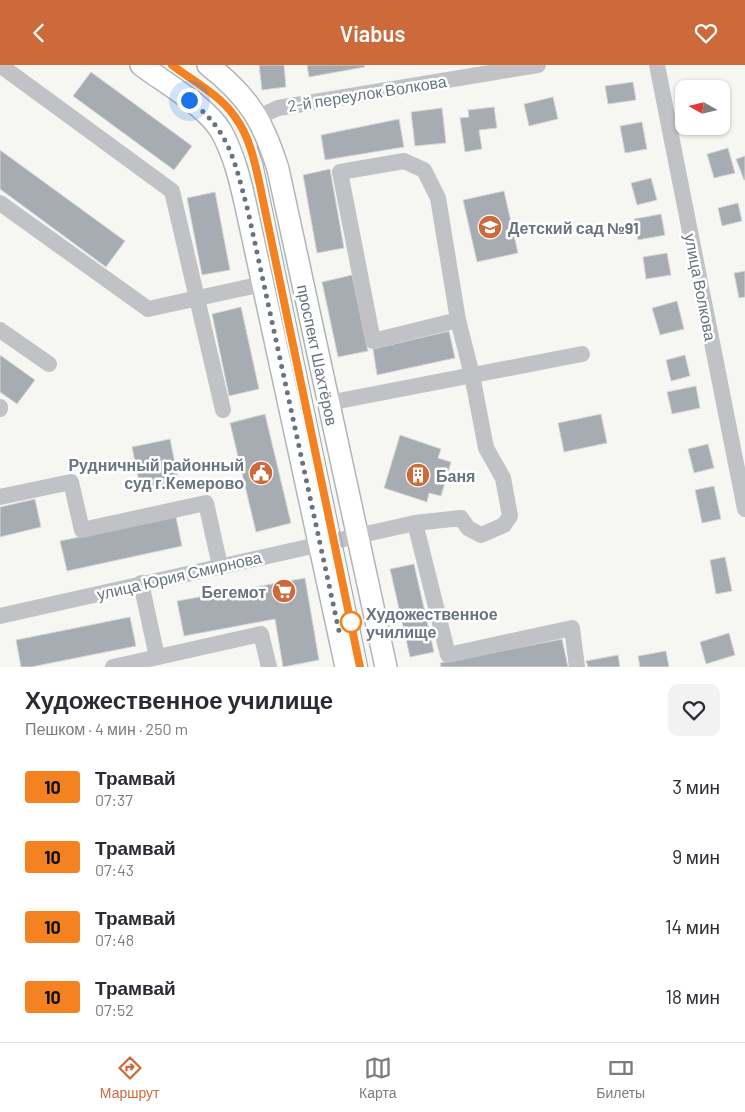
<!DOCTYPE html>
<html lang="ru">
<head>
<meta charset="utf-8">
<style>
	:root { --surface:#fff; --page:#f2f2f3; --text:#2b2b33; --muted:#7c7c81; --line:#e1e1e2; --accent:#cd6a3c }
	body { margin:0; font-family:Barlow,sans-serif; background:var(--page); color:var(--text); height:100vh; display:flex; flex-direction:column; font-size:19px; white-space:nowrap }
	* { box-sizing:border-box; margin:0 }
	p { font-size:16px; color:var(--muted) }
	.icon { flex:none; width:28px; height:28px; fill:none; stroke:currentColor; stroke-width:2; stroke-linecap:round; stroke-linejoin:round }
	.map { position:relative; height:602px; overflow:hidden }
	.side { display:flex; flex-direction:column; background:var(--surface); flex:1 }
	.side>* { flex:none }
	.badge { padding:0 10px; border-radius:4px; font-size:18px; line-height:32px }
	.needle { width:32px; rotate:278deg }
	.fabs { position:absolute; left:675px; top:15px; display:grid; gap:10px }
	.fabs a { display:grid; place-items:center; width:55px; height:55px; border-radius:10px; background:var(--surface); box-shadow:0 1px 4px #0004; font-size:25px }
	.you { position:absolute; width:25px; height:25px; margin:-12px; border:4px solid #fff; border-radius:50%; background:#1a73e8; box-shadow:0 0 0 8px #1a73e833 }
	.map>.badge { position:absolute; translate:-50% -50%; box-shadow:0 0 0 2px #fff }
	.round { display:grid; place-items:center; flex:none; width:52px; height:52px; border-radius:10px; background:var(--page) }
	.overview { display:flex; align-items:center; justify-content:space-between; height:85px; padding:0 25px }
	h1 { font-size:24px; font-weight:600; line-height:38px }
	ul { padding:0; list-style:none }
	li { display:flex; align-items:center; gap:15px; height:70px; padding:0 25px }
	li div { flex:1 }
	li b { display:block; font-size:19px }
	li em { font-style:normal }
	li .badge { min-width:55px; font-weight:700; text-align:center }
	header { display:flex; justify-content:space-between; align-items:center; height:65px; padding:0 25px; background:var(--accent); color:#fff; font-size:22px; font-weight:600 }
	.tabs { display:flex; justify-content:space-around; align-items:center; height:70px; border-top:1px solid var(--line); background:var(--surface); font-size:14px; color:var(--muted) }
	.tabs a { display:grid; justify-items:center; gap:2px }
	.tabs .current { color:var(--accent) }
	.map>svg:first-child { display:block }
</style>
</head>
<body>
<header><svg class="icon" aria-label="back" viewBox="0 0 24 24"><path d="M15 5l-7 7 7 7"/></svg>Viabus<svg class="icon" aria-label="heart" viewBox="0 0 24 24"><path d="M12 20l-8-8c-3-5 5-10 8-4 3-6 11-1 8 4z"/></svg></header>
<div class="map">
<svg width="745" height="602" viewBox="0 0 745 602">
	<rect width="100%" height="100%" fill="#f6f6f3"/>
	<!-- building -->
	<g fill="#a7acb2" stroke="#d7d7d6">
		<path d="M259 0H284L286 22 262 25Z"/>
		<path d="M307 0H364L365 2 309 12Z"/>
		<path d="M91 7 192 81 174 105 73 31Z"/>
		<path d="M633 17 636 35 608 39 605 21Z"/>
		<path d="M724 31 728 50 721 52V32Z"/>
		<path d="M553 32 558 54 529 61 524 39Z"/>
		<path d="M494 42 497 63 479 65 482 84 465 87 460 53 469 52 468 45Z"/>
		<path d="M442 43 446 78 415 81 411 47Z"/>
		<path d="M399 54 404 82 325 95 321 70Z"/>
		<path d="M642 57 647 84 625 88 620 61Z"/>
		<path d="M728 83 735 108 714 113 707 89Z"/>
		<path d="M0 85 125 176 106 202 0 124Z"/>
		<path d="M745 91V115H744L736 94Z"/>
		<path d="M330 104 344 183 317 188 303 110Z"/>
		<path d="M651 113 657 135 637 140 631 118Z"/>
		<path d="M504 126 518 188 477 197 463 135Z"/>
		<path d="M215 127 230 205 202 210 187 133Z"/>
		<path d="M738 138 742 156 722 161 718 143Z"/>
		<path d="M661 149 665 170 638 175 634 154Z"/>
		<path d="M667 188 671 210 646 214 643 192Z"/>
		<path d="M745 206V232L739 233 734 208Z"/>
		<path d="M352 210 368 286 338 292 322 217Z"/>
		<path d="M677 236 684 264 660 270 652 243Z"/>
		<path d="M241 242 259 324 229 331 212 249Z"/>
		<path d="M449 266 455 293 377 310 373 284Z"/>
		<path d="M0 290 35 315 17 339 0 327Z"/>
		<path d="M685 290 690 311 671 316 666 295Z"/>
		<path d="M696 321 700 343 672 349 667 327Z"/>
		<path d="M265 349 291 458 256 467 230 358Z"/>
		<path d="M601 349 607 378 564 387 558 358Z"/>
		<path d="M400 370 441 384 438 393 451 397 441 431 429 428 427 437 384 423Z"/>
		<path d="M170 374 179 418 141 426 132 382Z"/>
		<path d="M708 379 714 403 694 408 688 384Z"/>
		<path d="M714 421 721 454 702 458 695 425Z"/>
		<path d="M35 434 41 462 0 472V442Z"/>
		<path d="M176 452 182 481 67 506 60 476Z"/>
		<path d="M725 492 732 526 716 529 710 495Z"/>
		<path d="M414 499 434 587 410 592 390 504Z"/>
		<path d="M305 513 319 595 283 602 275 554 184 571 177 536Z"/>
		<path d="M130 552 136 581 31 602H21L16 575Z"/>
		<path d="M729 568 735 590 706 599 700 577Z"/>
		<path d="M562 574 568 602H441L440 598Z"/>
		<path d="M666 586 669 602H640L638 591Z"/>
		<path d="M618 590 620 602H588L586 596Z"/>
	</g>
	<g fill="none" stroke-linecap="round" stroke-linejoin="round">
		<!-- major casing -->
		<g stroke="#b1b4b8" stroke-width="24">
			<g id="major">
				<path d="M141 0C165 18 206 41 221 66 235 91 241 119 247 146L346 602"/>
				<path d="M208 0C249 32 263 56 278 104L386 602"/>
			</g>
		</g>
		<!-- minor -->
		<g stroke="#c0c2c6" stroke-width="16">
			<path d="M0 0 172 126 223 345"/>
			<path d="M657 0 745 444"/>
			<path d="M258 52 278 43 538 0"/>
			<path d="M0 138 148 244 262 219"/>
			<path d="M0 265 49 299"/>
			<path d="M328 338 582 289"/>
			<path d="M0 342V344"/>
			<path d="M0 432 71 417 82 465 206 438 220 501"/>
			<path d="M415 458 461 453 468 463 481 470 504 460 510 451 503 413 486 383 472 310 458 255 438 133 424 105 404 96 340 107 373 276 458 255"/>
			<path d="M141 518 157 592"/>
			<path d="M0 551 415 458 448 590 572 563 577 602"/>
			<path d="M113 602 261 569 269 602"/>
		</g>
		<!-- major -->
		<use href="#major" stroke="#fff" stroke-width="21"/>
		<!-- tram -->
		<g stroke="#a0a4a9" stroke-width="1">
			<path d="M172 0C193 16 220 30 236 52 246 67 251 85 256 102L360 602"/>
			<path d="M257 81 263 99 368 602"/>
		</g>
	</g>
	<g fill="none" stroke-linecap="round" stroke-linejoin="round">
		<!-- line casing -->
		<g stroke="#fff" stroke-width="11">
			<path id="line" d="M172 0C193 16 220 30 235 52 250 72 255 98 260 121L360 602"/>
		</g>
		<!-- line -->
		<use href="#line" stroke="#f58220" stroke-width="8"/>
		<!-- walk -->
		<path stroke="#697480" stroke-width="5" stroke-dasharray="0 9" d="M189 35C231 66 235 99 248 146L339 566 351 557"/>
	</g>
	<!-- icons -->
	<defs>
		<g id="school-disc" transform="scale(1.25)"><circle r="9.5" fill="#cd6a3c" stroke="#fff"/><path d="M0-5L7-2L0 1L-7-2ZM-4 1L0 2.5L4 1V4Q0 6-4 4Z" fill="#fff"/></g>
		<g id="civic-disc" transform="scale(1.25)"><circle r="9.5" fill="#cd6a3c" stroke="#fff"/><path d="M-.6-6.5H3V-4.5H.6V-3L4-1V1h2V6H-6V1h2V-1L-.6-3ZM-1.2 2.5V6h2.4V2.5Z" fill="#fff"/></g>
		<g id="building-disc" transform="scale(1.25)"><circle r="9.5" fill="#cd6a3c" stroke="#fff"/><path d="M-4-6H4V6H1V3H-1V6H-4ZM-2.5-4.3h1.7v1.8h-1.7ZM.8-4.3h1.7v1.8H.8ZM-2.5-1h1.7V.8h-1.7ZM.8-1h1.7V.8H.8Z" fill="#fff"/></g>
		<g id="supermarket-disc" transform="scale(1.25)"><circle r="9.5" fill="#cd6a3c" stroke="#fff"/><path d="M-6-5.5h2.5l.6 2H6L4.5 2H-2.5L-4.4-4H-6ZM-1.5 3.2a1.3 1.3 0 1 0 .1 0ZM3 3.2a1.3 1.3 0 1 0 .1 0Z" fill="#fff"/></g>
	</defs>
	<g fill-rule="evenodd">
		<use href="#school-disc" x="490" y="162"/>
		<use href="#civic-disc" x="261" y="408"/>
		<use href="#building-disc" x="418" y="410"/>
		<use href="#supermarket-disc" x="284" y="526"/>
	</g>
	<!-- markers -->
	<circle fill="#fff" stroke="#f58220" stroke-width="2.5" cx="351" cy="557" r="10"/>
	<g text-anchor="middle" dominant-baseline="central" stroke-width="5" stroke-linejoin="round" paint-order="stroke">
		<!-- street labels -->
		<g font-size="16" fill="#697480" stroke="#fff">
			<text transform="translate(367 28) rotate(-9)">2-й переулок Волкова</text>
			<text transform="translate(701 222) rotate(79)">улица Волкова</text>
			<text transform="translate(318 290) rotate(78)">проспект Шахтёров</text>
			<text transform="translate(179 510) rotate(-13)">улица Юрия Смирнова</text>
		</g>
		<!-- poi labels -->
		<g font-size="16" font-weight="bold" fill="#697480" stroke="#fff" text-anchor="start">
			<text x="508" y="162">Детский сад №91</text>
			<text x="244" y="399" text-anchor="end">Рудничный районный<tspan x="244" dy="18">суд г.Кемерово</tspan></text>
			<text x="436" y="410">Баня</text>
			<text x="266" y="526" text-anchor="end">Бегемот</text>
		</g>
		<!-- stop labels -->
		<g font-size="16" font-weight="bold" fill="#697480" stroke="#fff" text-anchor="start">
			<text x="366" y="548">Художественное<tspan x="366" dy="18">училище</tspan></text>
		</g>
	</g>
</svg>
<div class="fabs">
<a><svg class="needle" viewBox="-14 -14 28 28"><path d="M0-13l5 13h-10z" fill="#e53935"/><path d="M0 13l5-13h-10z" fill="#7c7c81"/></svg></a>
</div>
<div class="you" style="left:189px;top:35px"></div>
</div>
<section class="side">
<div class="overview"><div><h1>Художественное училище</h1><p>Пешком · 4 мин · 250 m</p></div><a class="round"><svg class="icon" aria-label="heart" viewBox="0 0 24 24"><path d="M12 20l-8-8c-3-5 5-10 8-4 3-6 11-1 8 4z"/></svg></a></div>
<ul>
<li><span class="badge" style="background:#f58220;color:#111">10</span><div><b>Трамвай</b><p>07:37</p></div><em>3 мин</em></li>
<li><span class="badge" style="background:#f58220;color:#111">10</span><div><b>Трамвай</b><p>07:43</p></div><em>9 мин</em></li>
<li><span class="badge" style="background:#f58220;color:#111">10</span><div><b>Трамвай</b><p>07:48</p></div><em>14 мин</em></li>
<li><span class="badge" style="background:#f58220;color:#111">10</span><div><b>Трамвай</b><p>07:52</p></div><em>18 мин</em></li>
</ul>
</section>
<nav class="tabs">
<a class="current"><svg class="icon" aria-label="directions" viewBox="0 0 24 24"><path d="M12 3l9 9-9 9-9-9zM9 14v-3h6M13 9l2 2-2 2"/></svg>Маршрут</a>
<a><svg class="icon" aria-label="map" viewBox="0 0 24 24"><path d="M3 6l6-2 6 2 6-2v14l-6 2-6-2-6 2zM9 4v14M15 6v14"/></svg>Карта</a>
<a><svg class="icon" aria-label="tickets" viewBox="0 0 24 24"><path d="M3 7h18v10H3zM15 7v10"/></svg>Билеты</a>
</nav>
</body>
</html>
